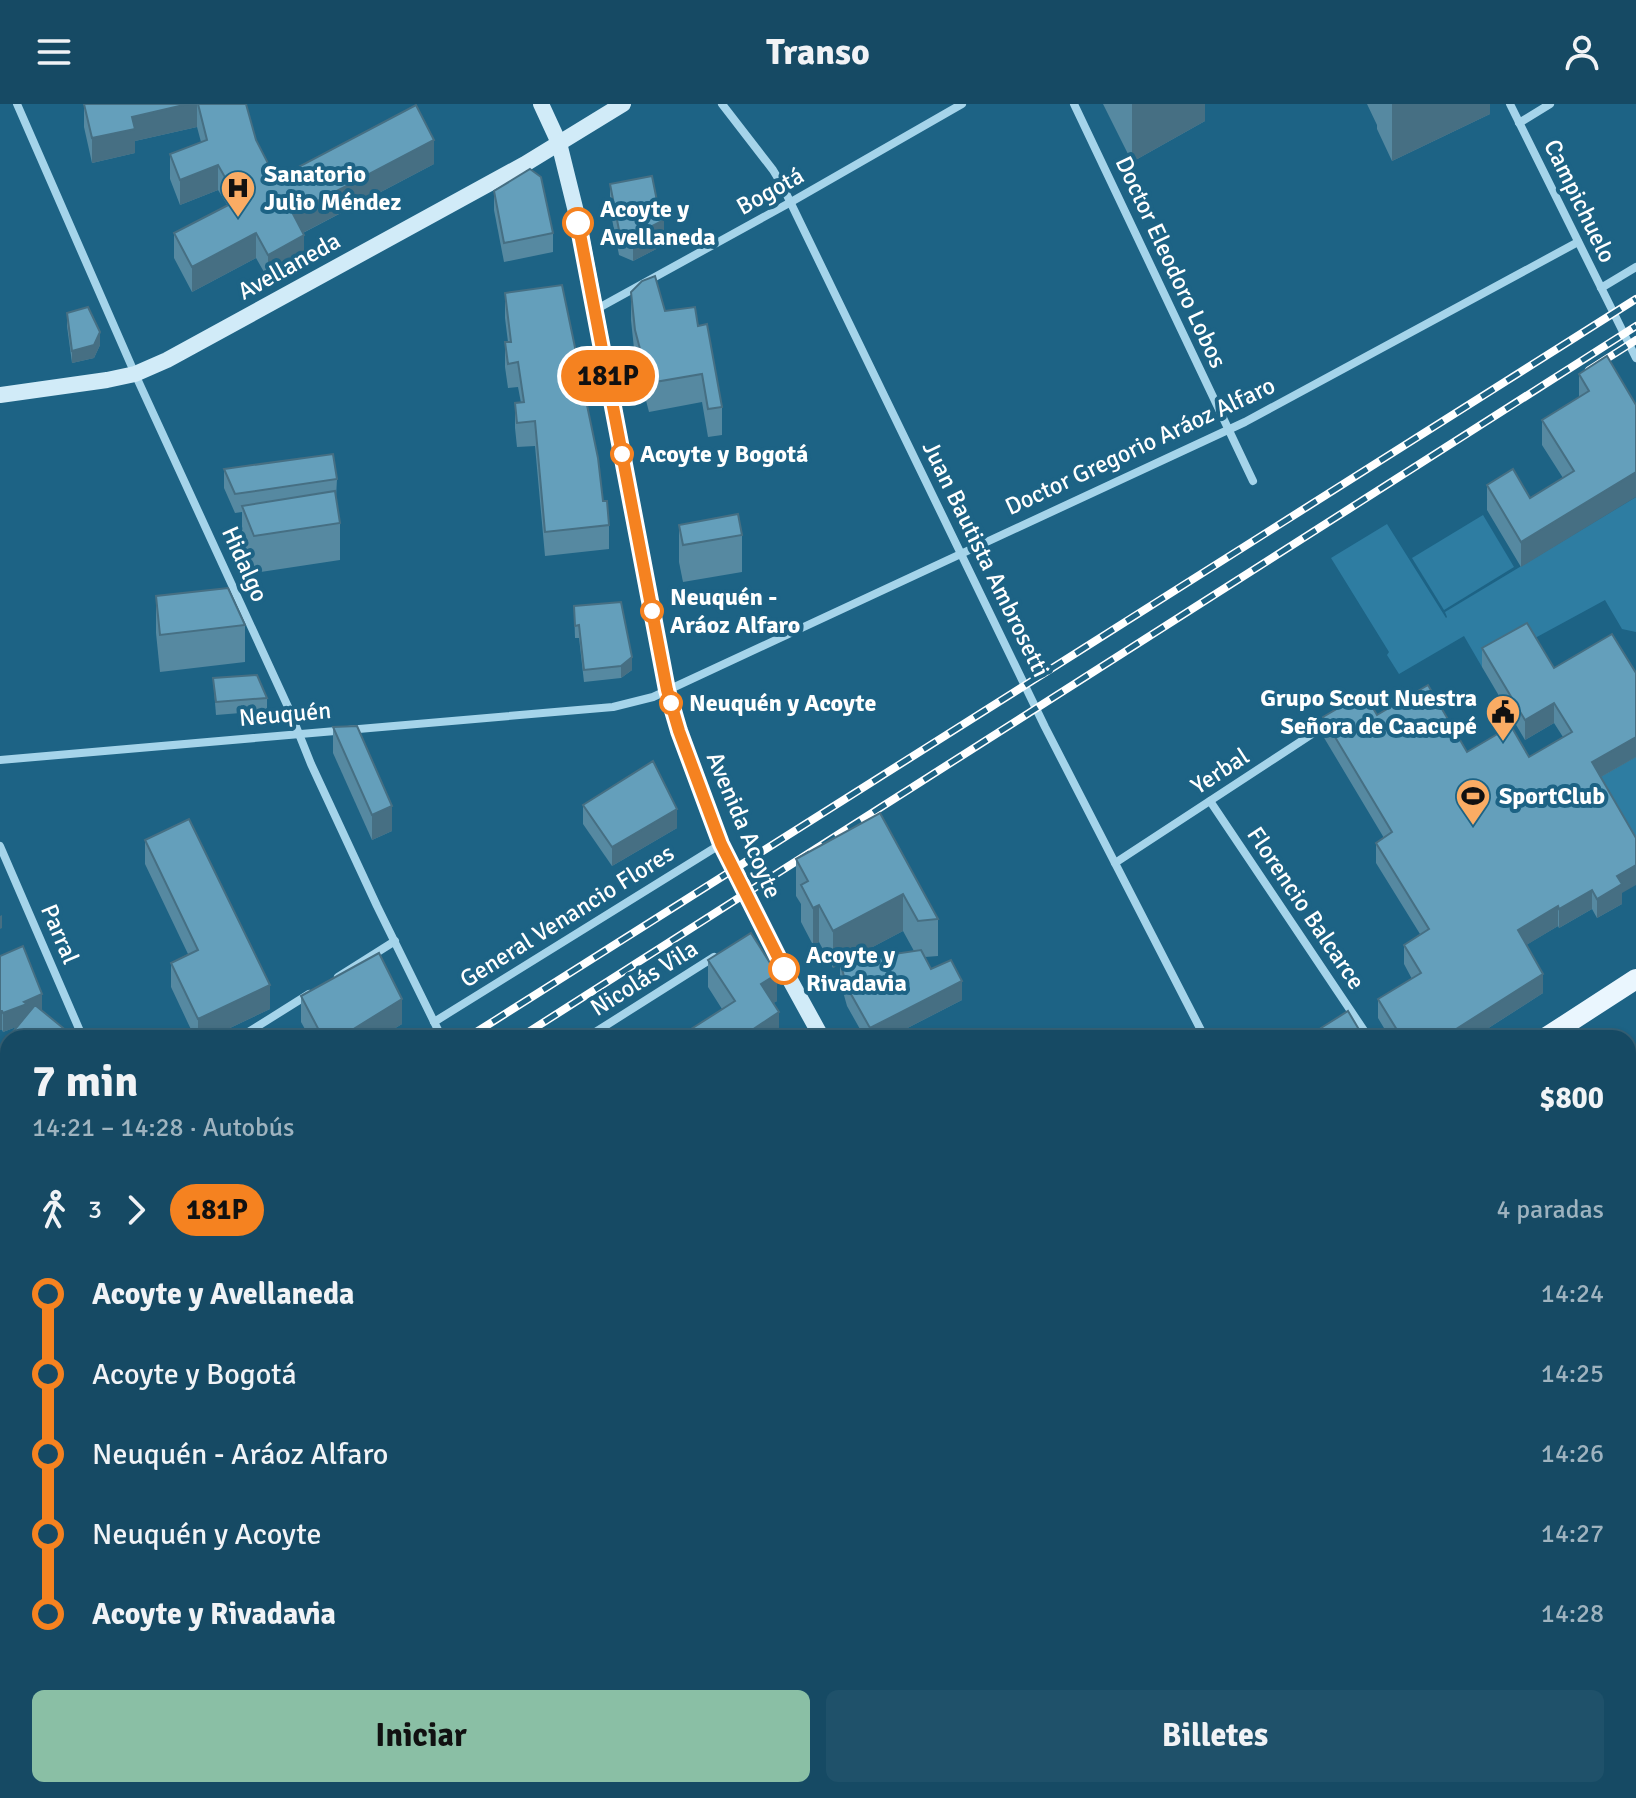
<!DOCTYPE html>
<html lang="es">
<head>
<meta charset="utf-8">
<style>
	:root { --surface:#164a64; --page:#1f516a; --text:#f1f3f6; --muted:#9eb3bf; --line:#356278; --accent:#8abfa5 }
	body { margin:0; font-family:Signika,sans-serif; background:var(--page); color:var(--text); height:100vh; display:flex; flex-direction:column; font-size:30px; white-space:nowrap }
	* { box-sizing:border-box; margin:0 }
	p { font-size:26px; color:var(--muted) }
	.icon { flex:none; width:44px; height:44px; fill:none; stroke:currentColor; stroke-width:2; stroke-linecap:round; stroke-linejoin:round }
	.map { position:relative; flex:1; overflow:hidden }
	.panel { position:absolute; left:0px; top:926px; width:1636px; height:768px; display:flex; flex-direction:column; background:var(--surface); border-radius:24px 24px 0 0; box-shadow:0 2px 6px #0004,0 0 0 2px var(--line) }
	.panel>* { flex:none }
	.badge { padding:0 16px; border-radius:26px; font-size:28px; line-height:52px }
	.map>.badge { position:absolute; translate:-50% -50%; box-shadow:0 0 0 4px #fff }
	.legs { display:flex; align-items:center; gap:12px; height:88px; padding:0 32px; font-size:26px }
	.legs p { margin-inline-start:auto }
	.overview { display:flex; align-items:center; justify-content:space-between; height:136px; padding:0 32px }
	h1 { font-size:44px; font-weight:700; line-height:60px }
	.primary-button { display:flex; gap:16px; margin-top:auto; padding:16px 32px }
	.primary-button a { flex:1; height:92px; border-radius:12px; background:var(--accent); color:#111; font-size:32px; font-weight:700; line-height:92px; text-align:center }
	.primary-button a+a { background:var(--page); color:var(--text) }
	ul { padding:0 32px; list-style:none }
	li { display:flex; align-items:center; gap:28px; height:80px; font-size:30px }
	li i { display:grid; place-items:center; width:12px; height:100%; margin:0 10px; background:currentColor }
	li i::after { content:''; width:20px; height:20px; margin:-10px; border:6px solid; border-radius:50%; background:var(--surface) }
	li p { margin-inline-start:auto }
	li:first-child i { background:linear-gradient(#0000 50%,currentColor 0) }
	li:last-child i { background:linear-gradient(currentColor 50%,#0000 0) }
	header { display:flex; justify-content:space-between; align-items:center; height:104px; padding:0 32px; background:var(--surface); font-size:36px; font-weight:700 }
	.map>svg:first-child { display:block }
</style>
</head>
<body>
<header><svg class="icon" aria-label="menu" viewBox="0 0 24 24"><path d="M4 6h16M4 12h16M4 18h16"/></svg>Transo<svg class="icon" aria-label="person" viewBox="0 0 24 24"><circle cx="12" cy="8" r="4"/><path d="M4 21q1-7 8-7t8 7"/></svg></header>
<div class="map">
<svg width="1636" height="1694" viewBox="0 0 1636 1694">
	<rect width="100%" height="100%" fill="#1d6385"/>
	<!-- green -->
	<g fill="#2e7da2">
		<path d="M1636 393V528L1622 525 1605 496 1482 563 1464 532 1399 570 1387 551 1389 548 1331 454 1387 420 1446 514 1447 513 1445 508Z"/>
		<path d="M1483 411 1514 463 1444 506 1412 454Z"/>
		<path d="M1636 653V753L1592 678Z"/>
		<path d="M1636 941V1430L1628 1432V946Z"/>
		<path d="M8 1071V1164L0 1169V1076Z"/>
	</g>
	<g fill="none" stroke-linecap="round" stroke-linejoin="round">
		<!-- street -->
		<g stroke="#a5d4ea" stroke-width="8">
			<path d="M17 0 135 270 289 605 311 660 377 802 442 934"/>
			<path d="M722 0 773 66 782 81 1045 623 1205 934"/>
			<path d="M1074 0 1253 377"/>
			<path d="M1510 0 1636 254"/>
			<path d="M1519 19 1550 0"/>
			<path d="M1601 184 1636 163"/>
			<path d="M595 206 791 98 962 0"/>
			<path d="M0 656 613 603 653 593 1245 318 1578 138"/>
			<path d="M1210 697 1369 934"/>
			<path d="M0 742 83 934"/>
			<path d="M1115 759 1332 617"/>
			<path d="M338 873 395 837"/>
			<path d="M434 918 721 740"/>
			<path d="M239 934 309 890"/>
			<path d="M586 934 714 853"/>
			<path d="M0 1482 8 1477"/>
			<path d="M0 1614 8 1633"/>
			<path d="M30 1686 33 1694"/>
			<path d="M800 1686 804 1694"/>
			<path d="M1596 1686 1599 1694"/>
		</g>
		<!-- secondary -->
		<g stroke="#d1ebf8" stroke-width="16">
			<path d="M541 0 559 39 578 116 667 586 679 627 721 740 784 865 822 934"/>
			<path d="M0 291 107 276 135 270 167 256 525 60 623 0"/>
			<path d="M1628 1449 1636 1447"/>
			<path d="M1219 1686 1222 1694"/>
			<path d="M948 1694 967 1686"/>
		</g>
		<!-- primary -->
		<g stroke="#eaf6fe" stroke-width="20">
			<path d="M1545 934 1636 875"/>
			<path d="M391 1694 403 1686"/>
		</g>
		<!-- rail casing -->
		<g stroke="#fff" stroke-width="8">
			<g id="rail">
				<path d="M1589 266 1636 236"/>
				<path d="M467 934 1636 195"/>
				<path d="M519 934 1636 222"/>
				<path d="M0 1221 8 1216"/>
				<path d="M0 1252 8 1247"/>
				<path d="M0 1268 8 1263"/>
			</g>
		</g>
		<!-- rail -->
		<use href="#rail" stroke="#1d6385" stroke-width="5" stroke-dasharray="15" stroke-linecap="butt"/>
	</g>
	<!-- wall -->
	<g fill="#5689a1" fill-rule="evenodd">
		<path d="M84 0H246L256 36 276 75 434 60 303 129 304 156 268 175 256 154 192 188 174 154V129L228 102 218 86 180 101 170 75V50L201 38 197 23 135 37V49L92 59 84 23Z"/>
		<path d="M1103 0H1205V17L1132 58Z"/>
		<path d="M1367 0H1490V10L1392 57 1377 25V21Z"/>
		<path d="M610 80 664 141 633 157 619 151 610 105Z"/>
		<path d="M494 87 553 129V148L504 158 494 106Z"/>
		<path d="M631 188 665 207 698 222 722 303V331L708 333 702 298 649 308 635 254 631 216Z"/>
		<path d="M505 189 603 397 609 421V445L545 452 535 342 517 343 515 324V299H521L518 283 508 284 505 263V238H508L505 214Z"/>
		<path d="M67 209 100 241 94 254 72 259 67 222Z"/>
		<path d="M1579 270 1636 301 1521 463 1487 406V381L1530 394 1563 374 1542 341V316L1579 294Z"/>
		<path d="M224 365 337 375 336 394 340 419V456L254 469 242 439V408L235 409 224 384Z"/>
		<path d="M679 421 742 431V468L683 478 679 458Z"/>
		<path d="M156 492 245 521V558L160 568 156 529Z"/>
		<path d="M574 502 632 566 621 574 584 578 579 534H575Z"/>
		<path d="M1482 544 1554 564 1636 653 1601 673 1622 789V800L1597 814 1592 805 1559 824 1558 822 1526 841 1543 889 1473 934H1390L1378 914V895L1412 875 1404 860V841L1420 830 1376 759V739L1384 734 1323 632V613L1377 611 1467 648 1529 653 1563 633 1554 619 1525 636 1482 563Z"/>
		<path d="M213 574 267 594V607L216 611Z"/>
		<path d="M333 623 392 727 372 736 333 649Z"/>
		<path d="M583 701 677 724 612 762 583 720Z"/>
		<path d="M880 709 938 815V852L925 853 931 865 962 896 888 934H865L847 902 840 877V860L833 864 819 838 813 841 801 818V800L796 792V755ZM903 827 914 847 844 858Z"/>
		<path d="M145 736 270 905 209 934H195L171 883V859L188 850 145 760Z"/>
		<path d="M0 852 42 907 68 934H8V1051L0 1061 7 935 16 923 3 928 2 926H0Z"/>
		<path d="M708 856 777 897 773 899 779 934H688V927L722 905 708 883Z"/>
		<path d="M301 892 402 920 379 934H310L301 918Z"/>
		<path d="M1321 924 1364 934H1321Z"/>
		<path d="M235 1686H326L314 1694H239Z"/>
		<path d="M680 1686H795L799 1694H685Z"/>
		<rect x="1270" y="1686" width="91" height="8"/>
	</g>
	<!-- shaded-wall -->
	<g fill="#466f83">
		<path d="M188 0H197V23L135 37V49L92 59V34L132 13Z"/>
		<path d="M1132 0H1205V17L1132 58Z"/>
		<path d="M1392 0H1490V10L1392 57Z"/>
		<path d="M434 36V60L293 134V110Z"/>
		<path d="M218 61V86L180 101V76Z"/>
		<path d="M664 116V141L633 157V132Z"/>
		<path d="M256 129V154L192 188V163Z"/>
		<path d="M304 131V156L268 175V151Z"/>
		<path d="M100 228V241L94 254 72 259V247Z"/>
		<path d="M1636 368V393L1521 463V438Z"/>
		<path d="M632 553V566L621 574V562Z"/>
		<path d="M1554 599V619L1525 636V616Z"/>
		<path d="M1636 633V653L1592 678V658Z"/>
		<path d="M392 702V727L372 736V711Z"/>
		<path d="M677 705V724L612 762V743Z"/>
		<path d="M1636 761V781L1622 789V800L1597 814V795L1617 772Z"/>
		<path d="M1592 786V805L1559 824V805Z"/>
		<path d="M903 790V827L833 864V827Z"/>
		<path d="M819 801V838L813 841V804Z"/>
		<path d="M1558 802V822L1518 846V826Z"/>
		<path d="M2 811V824L0 825V812Z"/>
		<path d="M777 870V897L761 907V880Z"/>
		<path d="M1543 870V889L1473 934H1442Z"/>
		<path d="M962 877V896L888 934H870V924Z"/>
		<path d="M270 881V905L209 934H198V915Z"/>
		<path d="M42 890V909L27 919 3 928V909L24 898Z"/>
		<path d="M402 895V920L379 934H339Z"/>
		<rect x="0" y="907" width="2" height="19"/>
		<path d="M779 908V934H740Z"/>
		<path d="M8 1013V1051L0 1061V1036Z"/>
		<path d="M292 1686H326L314 1694H280Z"/>
		<path d="M1318 1686H1361V1694H1298Z"/>
	</g>
	<!-- building -->
	<g fill="#649fbb" stroke="#466f83" stroke-width="2">
		<path d="M84 0H188L132 13 135 25 92 34Z"/>
		<path d="M198 0H246L256 36 276 75 416 1 434 36 293 110 304 131 268 151 256 129 192 163 174 129 238 96 218 61 180 76 170 50 207 36Z"/>
		<path d="M530 65 541 73 553 129 504 139 494 87Z"/>
		<path d="M652 72 657 97 664 116 633 132 619 126 610 80Z"/>
		<path d="M655 172 665 207 695 203 698 222 707 220 722 303 708 305 702 270 649 279 635 226 631 188 642 177Z"/>
		<path d="M562 181 598 354 603 397H607L609 421 545 428 535 317 517 319 515 299 524 298 518 258 508 260 505 238H511L505 189Z"/>
		<path d="M88 203 100 228 94 241 72 247 67 209Z"/>
		<path d="M1607 252 1636 301V368L1521 438 1487 381 1513 365 1530 394 1574 367 1542 316 1589 287 1579 270Z"/>
		<path d="M333 350 337 375 235 390 224 365Z"/>
		<path d="M335 387 340 419 254 432 242 402Z"/>
		<path d="M738 410 742 431 683 441 679 421Z"/>
		<path d="M228 484 245 521 160 531 156 492Z"/>
		<path d="M621 498 632 553 621 562 584 566 579 521 575 522 574 502Z"/>
		<path d="M1527 519 1554 564 1612 530 1636 569V633L1592 658 1636 734V761L1617 772 1622 780 1597 795 1592 786 1559 805 1558 802 1518 826 1543 870 1442 934H1402L1378 895 1421 869 1404 841 1429 825 1376 739 1392 728 1323 613 1364 589 1377 611 1428 581 1467 648 1511 622 1529 653 1572 628 1554 599 1525 616 1482 544Z"/>
		<path d="M257 571 267 594 216 598 213 574Z"/>
		<path d="M357 622 392 702 372 711 333 623Z"/>
		<path d="M653 657 677 705 612 743 583 701Z"/>
		<path d="M880 709 938 815 918 817 903 790 833 827 819 801 813 804 801 781 808 777 796 755Z"/>
		<path d="M189 715 270 881 198 915 171 859 198 846 145 736Z"/>
		<path d="M751 829 777 870 761 880 779 908 740 934H693L688 927 735 897 708 856Z"/>
		<path d="M23 842 42 890 24 898 27 900 3 909 2 907H0V852Z"/>
		<path d="M921 846 931 865 951 856 962 877 870 924 847 883 840 858Z"/>
		<path d="M379 849 402 895 339 934H323L301 892Z"/>
		<path d="M35 901 68 928 63 933 65 934H8V936L7 935Z"/>
		<path d="M1348 907 1364 934H1327L1321 924Z"/>
		<path d="M8 951V1026L0 1036V961Z"/>
		<path d="M246 1686H292L280 1694H250Z"/>
		<path d="M696 1686H795L799 1694H701Z"/>
		<path d="M1077 1686H1175L1179 1694H1058Z"/>
		<path d="M1272 1686H1318L1298 1694H1276Z"/>
	</g>
	<g fill="none" stroke-linecap="round" stroke-linejoin="round">
		<!-- line-1 casing -->
		<g stroke="#fff" stroke-width="18">
			<path id="line-1" d="M578 119 667 586 679 627 721 740 784 865"/>
		</g>
		<!-- line-1 -->
		<use href="#line-1" stroke="#f58220" stroke-width="12"/>
	</g>
	<!-- icons -->
	<defs>
		<g id="hospital-pin" transform="scale(1.8)"><path d="M0 17L-7.5 6A9.5 9.5 0 1 1 7.5 6Z" fill="#faac64" stroke="#1d6385"/><path d="M-5-5h3v3.5h4V-5h3V5h-3V1.5h-4V5h-3Z" fill="#111"/></g>
		<g id="civic-pin" transform="scale(1.8)"><path d="M0 17L-7.5 6A9.5 9.5 0 1 1 7.5 6Z" fill="#faac64" stroke="#1d6385"/><path d="M-.6-6.5H3V-4.5H.6V-3L4-1V1h2V6H-6V1h2V-1L-.6-3ZM-1.2 2.5V6h2.4V2.5Z" fill="#111"/></g>
		<g id="stadium-pin" transform="scale(1.8)"><path d="M0 17L-7.5 6A9.5 9.5 0 1 1 7.5 6Z" fill="#faac64" stroke="#1d6385"/><path d="M0-5a6.5 5 0 1 0 0 10a6.5 5 0 1 0 0-10ZM-3.5-1.8h7v3.6h-7Z" fill="#111"/></g>
	</defs>
	<g fill-rule="evenodd">
		<use href="#hospital-pin" x="238" y="84"/>
		<use href="#civic-pin" x="1503" y="608"/>
		<use href="#stadium-pin" x="1473" y="692"/>
	</g>
	<!-- markers -->
	<g fill="#fff" stroke="#f58220" stroke-width="4">
		<circle cx="578" cy="119" r="14"/>
		<circle cx="622" cy="350" r="10"/>
		<circle cx="652" cy="507" r="10"/>
		<circle cx="671" cy="599" r="10"/>
		<circle cx="784" cy="865" r="14"/>
	</g>
	<g text-anchor="middle" dominant-baseline="central" stroke-width="8" stroke-linejoin="round" paint-order="stroke">
		<!-- poi labels -->
		<g font-size="24" font-weight="bold" fill="#fff" stroke="#1d6385" text-anchor="start">
			<text x="264" y="70">Sanatorio<tspan x="264" dy="28">Julio Méndez</tspan></text>
			<text x="1477" y="594" text-anchor="end">Grupo Scout Nuestra<tspan x="1477" dy="28">Señora de Caacupé</tspan></text>
			<text x="1499" y="692">SportClub</text>
		</g>
		<!-- street labels -->
		<g font-size="24" fill="#fff" stroke="#1d6385">
			<text transform="translate(770 87) rotate(-29)">Bogotá</text>
			<text transform="translate(1580 97) rotate(64)">Campichuelo</text>
			<text transform="translate(1171 158) rotate(65)">Doctor Eleodoro Lobos</text>
			<text transform="translate(289 162) rotate(-29)">Avellaneda</text>
			<text transform="translate(1140 342) rotate(-25)">Doctor Gregorio Aráoz Alfaro</text>
			<text transform="translate(986 455) rotate(64)">Juan Bautista Ambrosetti</text>
			<text transform="translate(245 460) rotate(66)">Hidalgo</text>
			<text transform="translate(285 610) rotate(-5)">Neuquén</text>
			<text transform="translate(1220 667) rotate(-33)">Yerbal</text>
			<text transform="translate(744 721) rotate(67)">Avenida Acoyte</text>
			<text transform="translate(1306 804) rotate(56)">Florencio Balcarce</text>
			<text transform="translate(567 812) rotate(-32)">General Venancio Flores</text>
			<text transform="translate(60 830) rotate(67)">Parral</text>
			<text transform="translate(644 874) rotate(-32)">Nicolás Vila</text>
		</g>
		<!-- stop labels -->
		<g font-size="24" font-weight="bold" fill="#fff" stroke="#1d6385" text-anchor="start">
			<text x="600" y="105">Acoyte y<tspan x="600" dy="28">Avellaneda</tspan></text>
			<text x="640" y="350">Acoyte y Bogotá</text>
			<text x="670" y="493">Neuquén -<tspan x="670" dy="28">Aráoz Alfaro</tspan></text>
			<text x="689" y="599">Neuquén y Acoyte</text>
			<text x="806" y="851">Acoyte y<tspan x="806" dy="28">Rivadavia</tspan></text>
		</g>
	</g>
</svg>
<b class="badge" style="left:608px;top:272px;background:#f58220;color:#111">181P</b>
<section class="panel">
<div class="overview"><div><h1>7 min</h1><p>14:21 – 14:28 · Autobús</p></div><b>$800</b></div>
<div class="legs"><svg class="icon" aria-label="walk" viewBox="0 0 24 24"><circle cx="13" cy="4" r="2"/><path d="M13 8l-2 6 4 7M11 14l-3 7M7 12l3-4h3l4 4"/></svg>3<svg class="icon" aria-label="forward" viewBox="0 0 24 24"><path d="M9 5l7 7-7 7"/></svg><b class="badge" style="background:#f58220;color:#111">181P</b><p>4 paradas</p></div>
<ul>
<li><i style="color:#f58220"></i><b>Acoyte y Avellaneda</b><p>14:24</p></li>
<li><i style="color:#f58220"></i><span>Acoyte y Bogotá</span><p>14:25</p></li>
<li><i style="color:#f58220"></i><span>Neuquén - Aráoz Alfaro</span><p>14:26</p></li>
<li><i style="color:#f58220"></i><span>Neuquén y Acoyte</span><p>14:27</p></li>
<li><i style="color:#f58220"></i><b>Acoyte y Rivadavia</b><p>14:28</p></li>
</ul>
<div class="primary-button"><a>Iniciar</a><a>Billetes</a></div>
</section>
</div>
</body>
</html>
